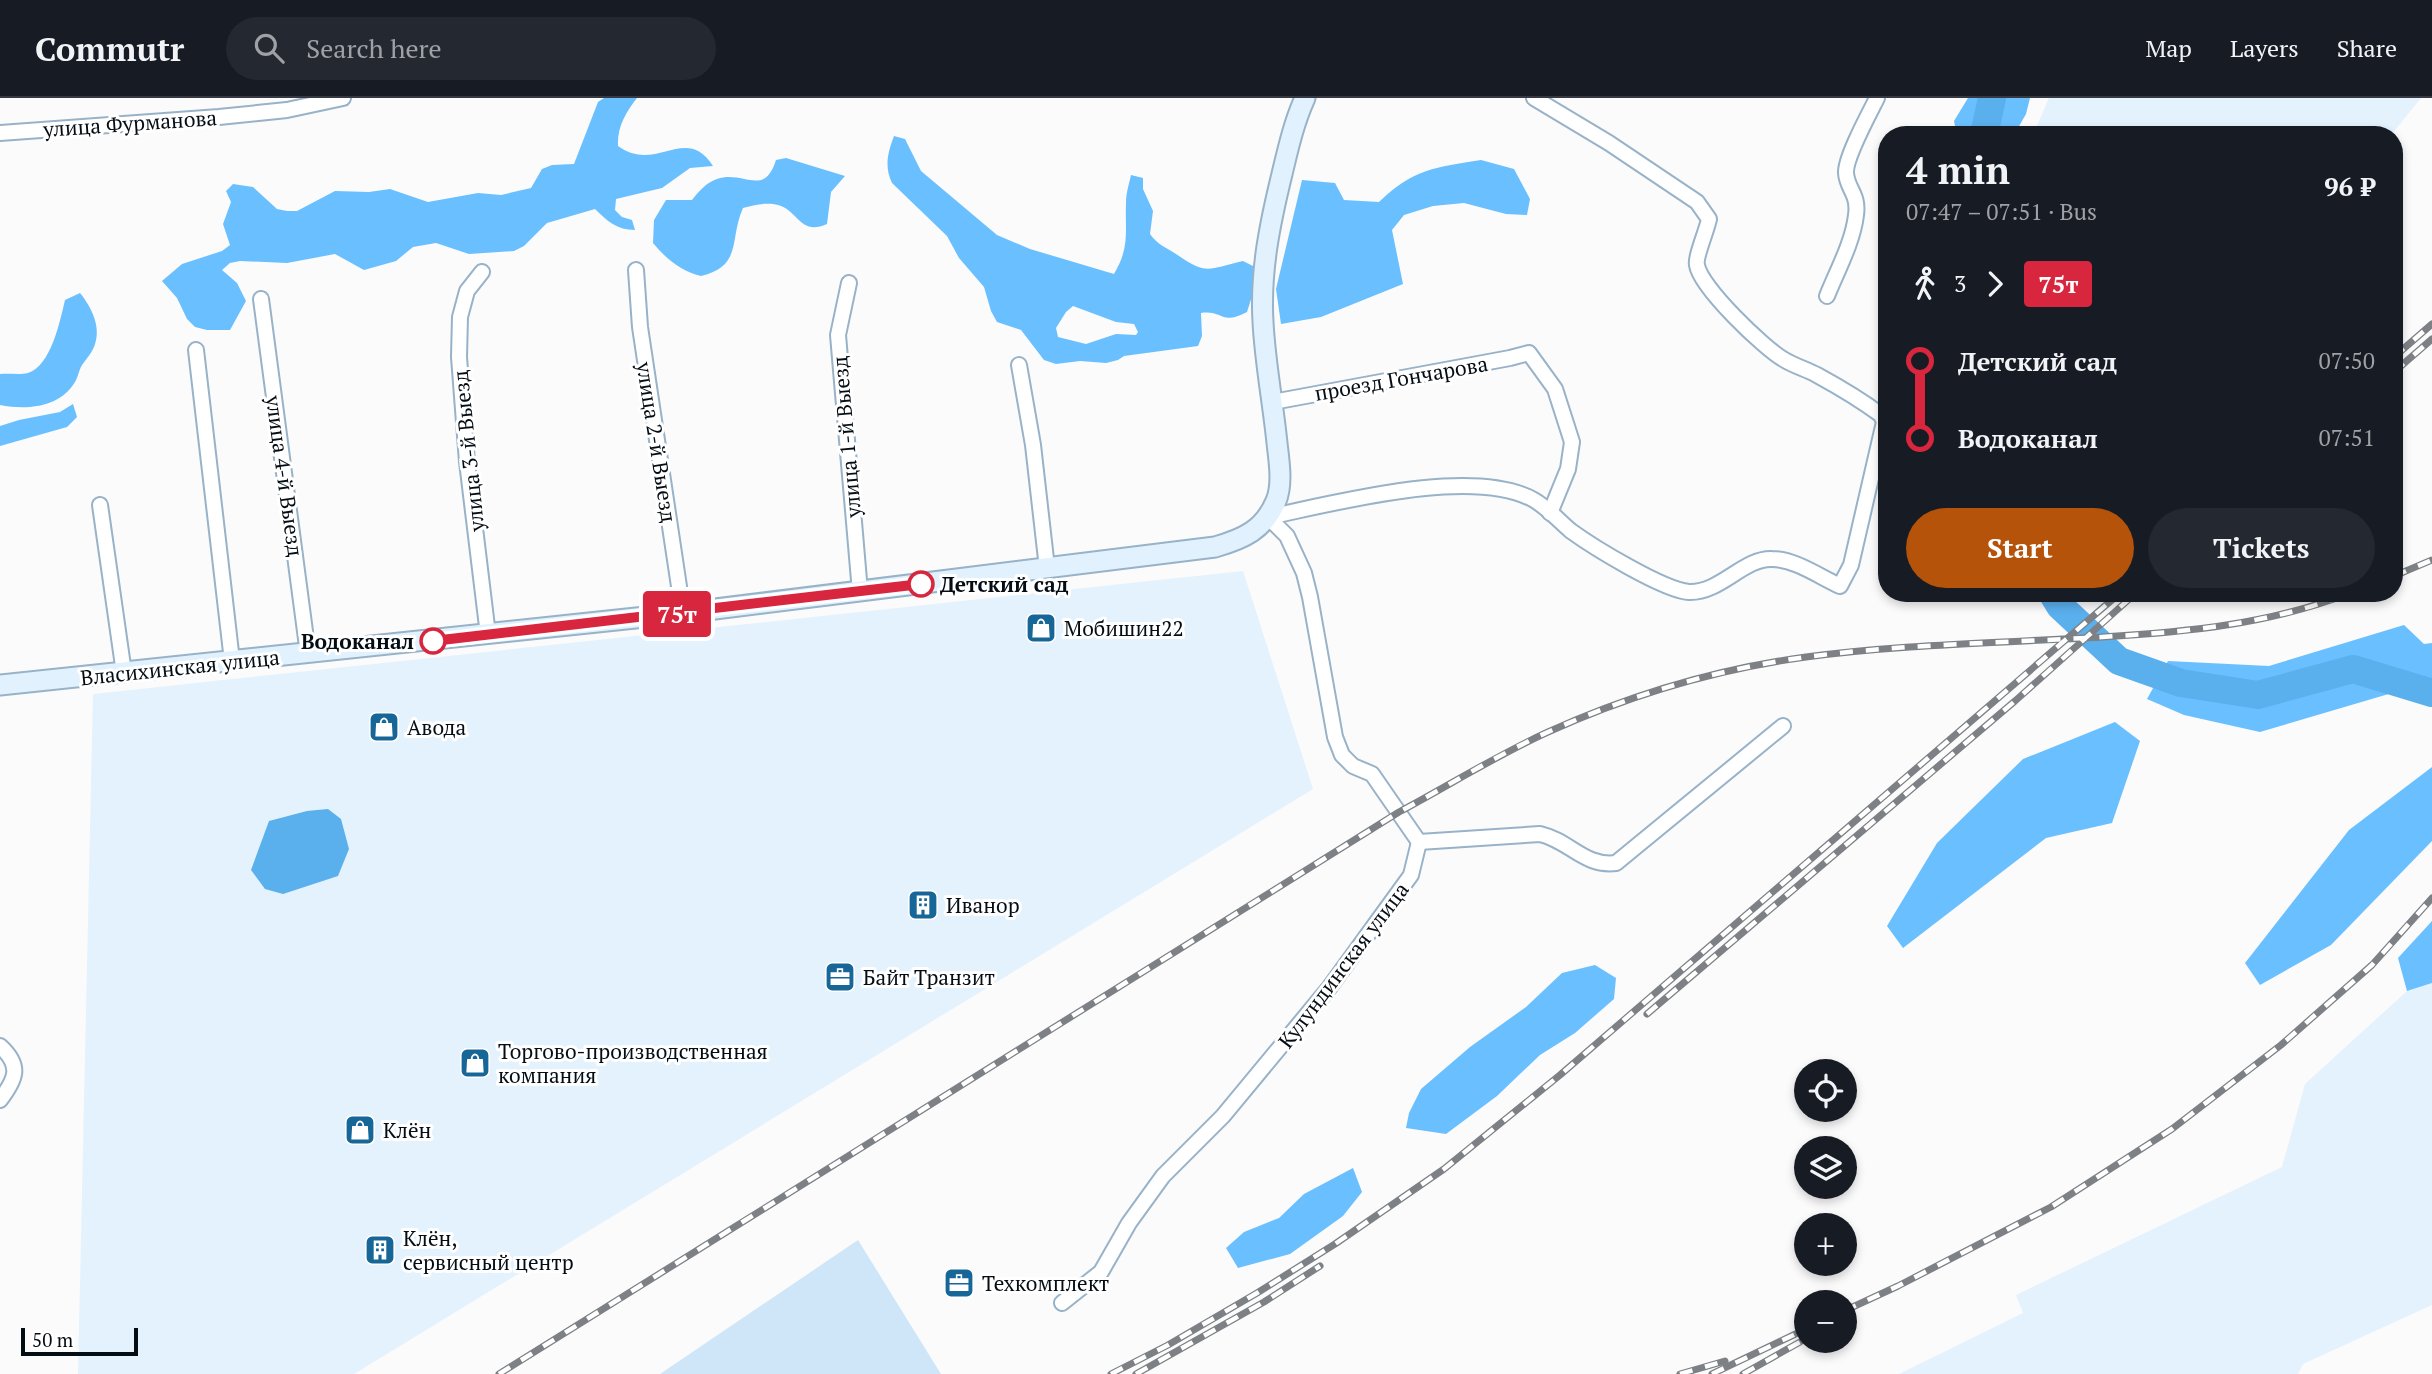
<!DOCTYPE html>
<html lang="en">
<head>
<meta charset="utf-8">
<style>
	:root { --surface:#171b24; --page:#242831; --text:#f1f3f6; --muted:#9ea1a6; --line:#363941; --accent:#b45309 }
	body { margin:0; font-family:"PT Serif",serif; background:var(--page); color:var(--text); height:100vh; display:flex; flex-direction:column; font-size:26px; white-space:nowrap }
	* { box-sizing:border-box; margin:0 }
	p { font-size:23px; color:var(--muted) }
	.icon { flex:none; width:38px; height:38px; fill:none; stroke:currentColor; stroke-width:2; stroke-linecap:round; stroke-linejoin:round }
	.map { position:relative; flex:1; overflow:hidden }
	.side { position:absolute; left:1878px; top:28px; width:525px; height:476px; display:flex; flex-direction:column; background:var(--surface); border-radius:28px; box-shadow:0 4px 10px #0003 }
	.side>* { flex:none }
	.badge { padding:0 14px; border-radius:5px; font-size:24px; line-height:46px }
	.controls { position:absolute; left:1794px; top:961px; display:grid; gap:14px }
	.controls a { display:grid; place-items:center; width:63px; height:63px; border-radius:50%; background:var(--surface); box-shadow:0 4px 10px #0003; font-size:35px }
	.scale { position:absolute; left:21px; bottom:18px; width:117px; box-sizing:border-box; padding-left:7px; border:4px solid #040d14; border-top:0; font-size:19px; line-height:24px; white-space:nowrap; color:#040d14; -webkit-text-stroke:5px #fff; paint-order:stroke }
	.map>.badge { position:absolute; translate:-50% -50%; box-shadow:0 0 0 4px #fff }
	.legs { display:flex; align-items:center; gap:10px; height:77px; padding:0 28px; font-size:23px }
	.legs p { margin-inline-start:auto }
	.overview { display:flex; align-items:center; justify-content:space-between; height:119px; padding:0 28px }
	h1 { font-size:38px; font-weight:800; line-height:52px }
	.primary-button { display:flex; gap:14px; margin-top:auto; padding:14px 28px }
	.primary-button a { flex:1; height:80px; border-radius:42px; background:var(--accent); color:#fff; font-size:28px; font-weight:800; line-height:80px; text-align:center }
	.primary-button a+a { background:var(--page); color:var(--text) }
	ul { padding:0 28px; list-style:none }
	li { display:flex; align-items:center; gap:24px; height:77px; font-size:26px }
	li i { display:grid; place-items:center; width:10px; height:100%; margin:0 9px; background:currentColor }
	li i::after { content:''; width:18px; height:18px; margin:-9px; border:5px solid; border-radius:50%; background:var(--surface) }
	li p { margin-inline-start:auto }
	li:first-child i { background:linear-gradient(#0000 50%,currentColor 0) }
	li:last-child i { background:linear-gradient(currentColor 50%,#0000 0) }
	header { display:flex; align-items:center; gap:42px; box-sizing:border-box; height:98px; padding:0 35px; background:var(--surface); border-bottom:2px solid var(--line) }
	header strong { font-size:33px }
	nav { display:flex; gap:38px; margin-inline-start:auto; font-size:24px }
	.search { width:490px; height:63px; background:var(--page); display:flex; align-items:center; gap:18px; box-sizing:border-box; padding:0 24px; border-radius:38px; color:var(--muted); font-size:26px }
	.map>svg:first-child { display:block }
</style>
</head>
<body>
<header>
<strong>Commutr</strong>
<div class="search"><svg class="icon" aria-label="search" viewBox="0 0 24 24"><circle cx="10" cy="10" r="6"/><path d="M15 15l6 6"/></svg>Search here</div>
<nav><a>Map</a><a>Layers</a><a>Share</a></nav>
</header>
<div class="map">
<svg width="2432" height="1276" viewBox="0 0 2432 1276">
	<rect width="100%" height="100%" fill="#fbfbfb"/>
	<!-- built -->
	<g fill="#e4f2fd">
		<path d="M2049 0H2421L2391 37H2033Z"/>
		<path d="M1243 473 1313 691 354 1276H78L93 596Z"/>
		<path d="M2432 885V1207L2303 1266 2298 1276H1899L2023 1215 2016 1197 2282 1069 2305 986 2407 893Z"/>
	</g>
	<!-- green -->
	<path fill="#cfe6f9" d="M858 1142 941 1276H660Z"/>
	<!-- forest -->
	<g fill="#6abfff" fill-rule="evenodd">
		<path d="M604 0H637C626 14 617 29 618 48 656 76 686 25 713 68L690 70 662 90 616 101 615 112 622 119 632 122 635 132C617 132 607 123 595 111L547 125 524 148 514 153 469 156 436 145 413 149 396 163 364 172 335 156 287 165 240 163 230 165 222 172 237 185 246 203 230 232H207L195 229 187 221 177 200 162 183 182 166 222 153 230 147 223 126 231 104 226 93 233 86 253 89 277 111 287 113H297L335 93 369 94 390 91 428 104 478 95 501 97 531 90 542 71 552 67 574 66 598 4Z"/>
		<path d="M1968 0H2030L2026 16 2014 37H1957L1954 23Z"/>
		<path d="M894 38 905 41 921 73 997 137 1030 151 1114 176C1130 149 1125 134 1126 105 1126 95 1129 86 1131 77L1143 80V91L1153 113 1150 136C1157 146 1165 149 1176 156 1208 178 1207 171 1243 163L1253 168 1254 192 1247 214C1220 228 1224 212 1201 215L1202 238 1198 248 1124 258 1118 262 1106 265 1080 263 1056 266 1044 262 1021 232 997 224 991 213 984 189 959 160 947 138 892 85C884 68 888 54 894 38ZM1073 208 1116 224 1134 226 1138 234 1136 237 1116 236 1086 246 1058 239 1056 230 1066 214Z"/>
		<path d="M786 60 845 78 831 94 827 126C800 138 799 113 778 107 767 104 754 107 743 110 729 141 743 168 701 178 681 173 666 161 653 145L654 122 666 102H692C698 94 707 84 717 81 744 72 764 100 776 62Z"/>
		<path d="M1481 62 1514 71 1530 101 1527 117 1506 116 1464 105 1433 108 1404 117 1392 132 1403 186 1321 219 1281 226 1276 191 1302 82 1335 85 1344 102 1379 104C1413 71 1436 69 1481 62Z"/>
		<path d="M80 195C92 210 102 230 94 249 91 256 86 261 82 267 78 274 78 281 73 287 57 310 26 312 0 307V276C9 275 20 277 28 275 51 268 60 223 65 202Z"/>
		<path d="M73 306 77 319 67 329 0 348V328L19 322 60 314Z"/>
		<path d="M2404 527 2424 546 2432 545V602L2392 595 2260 634 2184 617 2147 601 2168 563 2269 568Z"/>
		<path d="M2115 624 2140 643 2112 725 2046 740 1903 850 1887 828 1937 745 2023 661Z"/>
		<path d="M2432 669V743L2331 847 2260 887 2245 865 2349 732Z"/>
		<path d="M2432 823V885L2407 893 2398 860Z"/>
		<path d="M1595 867 1616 880 1614 901 1575 935 1540 957 1497 998 1446 1036 1406 1030 1409 1015 1421 991 1470 949 1526 909 1562 875Z"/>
		<path d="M1353 1070 1362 1094 1343 1118 1290 1156 1238 1170 1226 1150 1244 1134 1279 1120 1304 1096Z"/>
	</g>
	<!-- water -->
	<path fill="#5aafed" d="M328 711 341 721 349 751 338 778 283 796 265 791 251 772 269 723 307 713Z"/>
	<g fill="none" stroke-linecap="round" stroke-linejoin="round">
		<!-- river -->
		<g stroke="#5aafed" stroke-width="28">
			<path d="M1984 37 1992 0"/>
			<path d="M2052 495 2060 508 2119 563 2181 585 2258 597 2353 571 2432 595"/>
		</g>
		<!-- street casing -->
		<g stroke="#98b2c8" stroke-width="18">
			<g id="street">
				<path d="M0 35 219 19 287 12 343 0"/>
				<path d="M636 172 640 229 683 515"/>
				<path d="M482 174 467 193 460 219 459 259 467 364 488 537"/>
				<path d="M849 185 838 237 860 494"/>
				<path d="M1827 198C1837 173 1853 144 1856 117 1859 96 1847 91 1846 75 1845 60 1869 16 1877 0"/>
				<path d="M261 201 308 556"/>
				<path d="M196 252 232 563"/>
				<path d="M1019 267 1033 347 1047 470"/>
				<path d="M1273 304 1510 260 1529 255 1555 291 1572 344 1568 371 1550 415"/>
				<path d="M100 407 124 575"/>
				<path d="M1268 419C1336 405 1473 368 1534 402 1548 410 1559 423 1571 433 1593 449 1663 492 1689 494 1721 495 1743 460 1772 461 1795 461 1820 479 1840 488L1851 467 1884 324 1881 317C1861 302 1839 289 1817 277 1806 271 1794 268 1783 261 1764 250 1700 189 1697 167 1695 159 1707 132 1709 121L1697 104 1609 45 1534 0"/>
				<path d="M1268 419 1287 438 1304 475 1310 499 1335 639 1342 657 1353 668 1372 676 1419 744"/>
				<path d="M1419 744 1540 736C1570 743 1584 769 1616 765L1783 628"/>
				<path d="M0 948C22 968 16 981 0 1002"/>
				<path d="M1062 1205 1101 1174 1129 1125 1163 1078 1223 1018 1329 890 1411 777 1419 744"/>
			</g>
		</g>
		<!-- secondary casing -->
		<g stroke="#98b2c8" stroke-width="23">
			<path id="secondary" d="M0 587 683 515 1215 449C1243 441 1264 432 1276 403 1283 386 1279 363 1277 345 1273 305 1265 264 1263 224 1260 173 1270 125 1282 76 1288 51 1294 24 1305 0"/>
		</g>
		<!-- street -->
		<use href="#street" stroke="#fff" stroke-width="14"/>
		<!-- secondary -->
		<use href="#secondary" stroke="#e1f2fe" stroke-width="19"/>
		<!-- rail casing -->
		<g stroke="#7d8185" stroke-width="7">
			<g id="rail">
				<path d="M2394 259 2432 226"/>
				<path d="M2394 274 2432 241"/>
				<path d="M2394 478 2432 462"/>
				<path d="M1647 916 2015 603 2136 495"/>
				<path d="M1844 1213 1898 1188 2051 1109 2172 1031 2281 947 2372 867 2432 800"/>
				<path d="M499 1276 1399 714C1448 688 1497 657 1548 634 1630 597 1717 571 1806 559 1903 546 2003 545 2102 539 2187 534 2270 526 2350 495"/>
				<path d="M1111 1276 1168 1247 1257 1195 1335 1146 1444 1071 1560 977 2120 495"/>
				<path d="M1136 1276 1264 1204 1320 1168"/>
				<path d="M1680 1276 1725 1263"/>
				<path d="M1712 1276 1806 1231"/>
				<path d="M1743 1276 1800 1244"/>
			</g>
		</g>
		<!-- rail -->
		<use href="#rail" stroke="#fff" stroke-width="4.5" stroke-dasharray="13" stroke-linecap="butt"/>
	</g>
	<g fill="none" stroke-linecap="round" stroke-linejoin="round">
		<!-- line-1 casing -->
		<g stroke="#fff" stroke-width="16">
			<path id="line-1" d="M433 543 921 486"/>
		</g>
		<!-- line-1 -->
		<use href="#line-1" stroke="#d7263d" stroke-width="10"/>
	</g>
	<!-- icons -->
	<defs>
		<g id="shop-square" transform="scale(1.575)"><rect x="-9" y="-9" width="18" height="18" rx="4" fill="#176698" stroke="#fff"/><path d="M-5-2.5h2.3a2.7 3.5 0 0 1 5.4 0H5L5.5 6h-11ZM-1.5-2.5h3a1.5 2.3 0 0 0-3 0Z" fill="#fff"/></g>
		<g id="building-square" transform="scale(1.575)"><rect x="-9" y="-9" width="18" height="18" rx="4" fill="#176698" stroke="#fff"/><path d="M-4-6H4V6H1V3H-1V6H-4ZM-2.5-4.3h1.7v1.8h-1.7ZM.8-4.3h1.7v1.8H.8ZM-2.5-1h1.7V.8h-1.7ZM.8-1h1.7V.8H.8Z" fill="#fff"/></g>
		<g id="office-square" transform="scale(1.575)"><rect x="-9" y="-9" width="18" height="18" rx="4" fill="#176698" stroke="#fff"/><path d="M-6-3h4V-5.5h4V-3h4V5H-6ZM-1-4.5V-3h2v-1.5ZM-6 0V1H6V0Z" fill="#fff"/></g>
	</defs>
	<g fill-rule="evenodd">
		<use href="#shop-square" x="1041" y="530"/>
		<use href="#shop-square" x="384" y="629"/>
		<use href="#building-square" x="923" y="807"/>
		<use href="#office-square" x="840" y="879"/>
		<use href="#shop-square" x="475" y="965"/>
		<use href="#shop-square" x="360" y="1032"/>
		<use href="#building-square" x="380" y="1152"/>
		<use href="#office-square" x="959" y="1185"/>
	</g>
	<!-- markers -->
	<g fill="#fff" stroke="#d7263d" stroke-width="3.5">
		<circle cx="921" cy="486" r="12"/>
		<circle cx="433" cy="543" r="12"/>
	</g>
	<g text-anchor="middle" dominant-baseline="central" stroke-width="6" stroke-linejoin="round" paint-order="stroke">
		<!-- street labels -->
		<g font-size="21" fill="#040d14" stroke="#fff">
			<text transform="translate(130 25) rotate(-4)">улица Фурманова</text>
			<text transform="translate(1401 280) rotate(-10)">проезд Гончарова</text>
			<text transform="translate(846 339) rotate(-95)">улица 1-й Выезд</text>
			<text transform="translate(657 344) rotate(81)">улица 2-й Выезд</text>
			<text transform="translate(468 353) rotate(-96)">улица 3-й Выезд</text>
			<text transform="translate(285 378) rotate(82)">улица 4-й Выезд</text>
			<text transform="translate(180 569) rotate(-6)">Власихинская улица</text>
			<text transform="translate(1343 867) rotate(-53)">Кулундинская улица</text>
		</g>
		<!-- stop labels -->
		<g font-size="21" font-weight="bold" fill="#040d14" stroke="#fff" text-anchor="start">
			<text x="940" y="486">Детский сад</text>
			<text x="414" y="543" text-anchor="end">Водоканал</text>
		</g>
		<!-- poi labels -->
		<g font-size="21" fill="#040d14" stroke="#fff" text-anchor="start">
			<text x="1064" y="530">Мобишин22</text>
			<text x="407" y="629">Авода</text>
			<text x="946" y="807">Иванор</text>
			<text x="863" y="879">Байт Транзит</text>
			<text x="498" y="953">Торгово-производственная<tspan x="498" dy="24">компания</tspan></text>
			<text x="383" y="1032">Клён</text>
			<text x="403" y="1140">Клён,<tspan x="403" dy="24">сервисный центр</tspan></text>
			<text x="982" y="1185">Техкомплект</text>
		</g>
	</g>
</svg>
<div class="controls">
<a><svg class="icon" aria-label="locate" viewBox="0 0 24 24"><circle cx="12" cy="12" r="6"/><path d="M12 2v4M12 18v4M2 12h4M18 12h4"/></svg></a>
<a><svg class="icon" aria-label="layers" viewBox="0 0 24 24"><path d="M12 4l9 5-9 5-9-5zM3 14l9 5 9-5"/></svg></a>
<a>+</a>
<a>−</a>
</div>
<div class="scale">50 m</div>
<b class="badge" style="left:677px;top:516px;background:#d7263d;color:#fff">75т</b>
<section class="side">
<div class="overview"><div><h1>4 min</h1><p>07:47 – 07:51 · Bus</p></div><b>96 ₽</b></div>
<div class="legs"><svg class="icon" aria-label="walk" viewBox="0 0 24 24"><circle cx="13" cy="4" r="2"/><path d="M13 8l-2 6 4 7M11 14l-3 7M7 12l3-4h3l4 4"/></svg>3<svg class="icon" aria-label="forward" viewBox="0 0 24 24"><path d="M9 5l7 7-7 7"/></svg><b class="badge" style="background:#d7263d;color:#fff">75т</b></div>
<ul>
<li><i style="color:#d7263d"></i><b>Детский сад</b><p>07:50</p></li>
<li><i style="color:#d7263d"></i><b>Водоканал</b><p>07:51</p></li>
</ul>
<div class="primary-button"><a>Start</a><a>Tickets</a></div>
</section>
</div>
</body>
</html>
